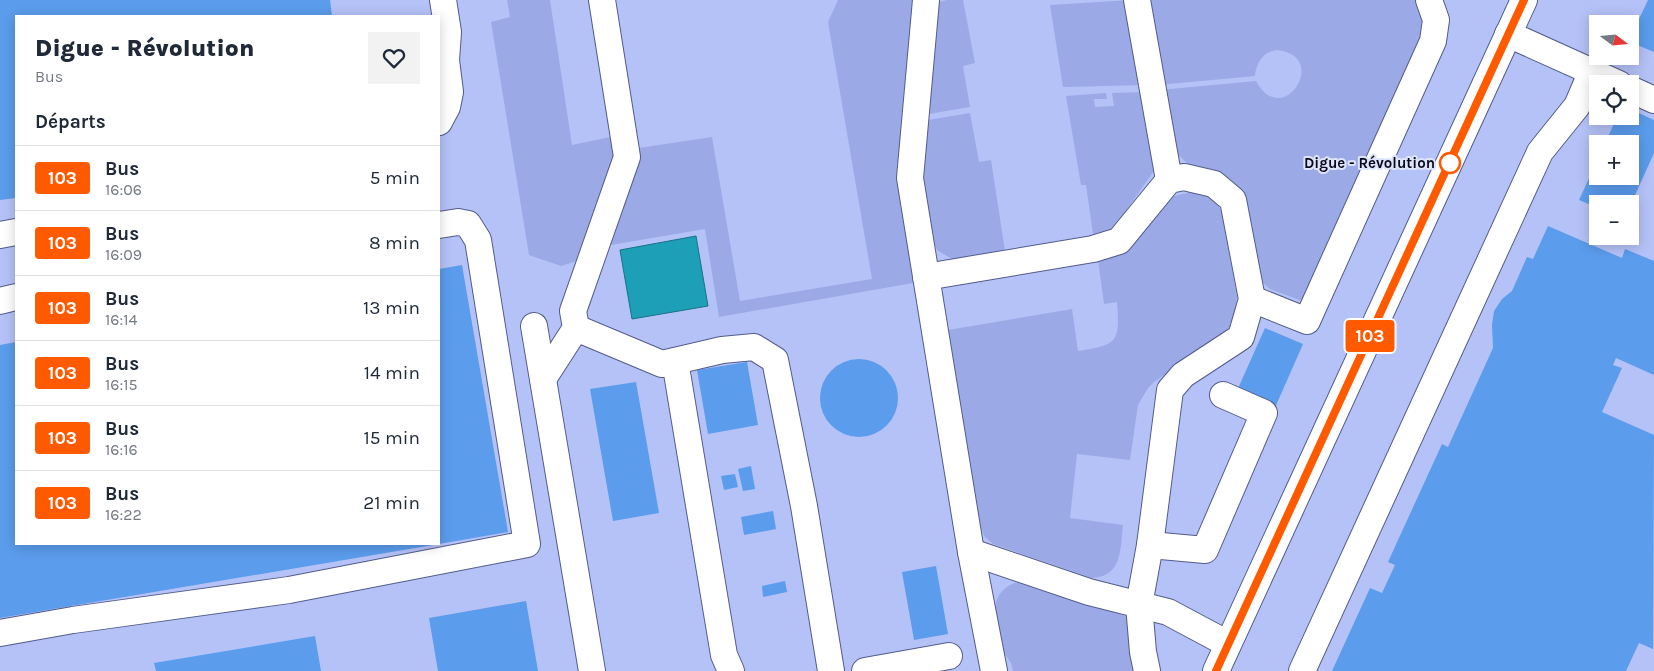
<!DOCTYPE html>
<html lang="fr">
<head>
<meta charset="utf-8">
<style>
	:root { --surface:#fff; --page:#f2f2f3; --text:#1f2937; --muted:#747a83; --line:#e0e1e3 }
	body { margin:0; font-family:Karla,sans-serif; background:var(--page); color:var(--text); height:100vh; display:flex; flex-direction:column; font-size:19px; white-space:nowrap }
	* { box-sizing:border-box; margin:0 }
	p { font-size:16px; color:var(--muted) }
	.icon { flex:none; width:28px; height:28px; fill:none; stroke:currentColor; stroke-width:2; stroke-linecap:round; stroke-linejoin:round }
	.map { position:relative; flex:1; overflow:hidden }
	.side { position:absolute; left:15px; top:15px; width:425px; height:530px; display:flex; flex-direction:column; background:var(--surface); border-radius:0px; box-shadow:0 2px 12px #0003 }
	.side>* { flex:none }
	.badge { padding:0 10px; border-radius:4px; font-size:18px; line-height:32px }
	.needle { width:32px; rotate:106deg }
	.buttons { position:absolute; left:1589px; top:15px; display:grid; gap:10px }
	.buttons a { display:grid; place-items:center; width:50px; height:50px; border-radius:0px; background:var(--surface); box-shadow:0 2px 12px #0003; font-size:25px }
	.map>.badge { position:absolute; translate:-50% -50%; box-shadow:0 0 0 2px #fff }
	h2 { padding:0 20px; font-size:19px; line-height:45px }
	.round { display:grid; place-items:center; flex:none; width:52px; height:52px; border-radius:0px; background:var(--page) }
	.overview { display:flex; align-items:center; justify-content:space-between; height:85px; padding:0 20px }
	h1 { font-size:24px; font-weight:800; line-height:38px }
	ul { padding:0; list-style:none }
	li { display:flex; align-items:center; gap:15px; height:65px; padding:0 20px; border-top:1px solid var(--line) }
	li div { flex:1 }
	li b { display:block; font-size:19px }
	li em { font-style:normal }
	li .badge { min-width:55px; font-weight:700; text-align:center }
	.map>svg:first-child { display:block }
</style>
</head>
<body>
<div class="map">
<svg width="1654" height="671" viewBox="0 0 1654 671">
	<rect width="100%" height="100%" fill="#b5c2f7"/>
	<!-- green -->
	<g fill="#9ba9e7">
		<path d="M507 0H550L572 145 615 136 616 156 577 261 561 266 529 255 491 22 510 17Z"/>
		<path d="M838 0H916L899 181 913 283 719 317 705 229 611 245 613 233 639 162V148L712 137 740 301 872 279 828 22Z"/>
		<path d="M947 0H963L975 63 963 66 970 107 929 114 939 2Z"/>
		<path d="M1131 0 1145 85 1063 87 1050 5Z"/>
		<path d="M1144 0H1423L1430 19 1302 301 1270 289 1261 281 1236 188 1230 180 1220 174 1187 163 1171 148 1159 90 1256 81C1282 129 1327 61 1283 51 1267 47 1256 61 1255 76L1158 85Z"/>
		<path d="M1148 92 1158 165 1113 229 1093 234 1086 185H1081L1066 96 1106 93 1107 99H1094L1095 107 1114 106 1112 93Z"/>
		<path d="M970 113 979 162 991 160 1005 251 952 259 937 250 931 235 922 175 928 120Z"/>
		<path d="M1196 191C1208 192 1218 202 1222 213L1237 296 1234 320 1224 335 1154 382 1148 388 1138 405 1130 460 1077 454 1070 518 1123 525C1120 549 1123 576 1092 578L993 544 984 536 981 528 948 330 1072 309 1078 351C1118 345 1120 342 1117 302L1104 304 1098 260 1170 197Z"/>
		<path d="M1022 581 1031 583 1125 616 1130 619 1142 671H1013L1011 663 1001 648 995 608C997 592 1007 584 1022 581Z"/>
	</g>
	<!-- water -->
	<path fill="#1d9fb7" stroke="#177288" d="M696 236 708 306 632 319 620 250Z"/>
	<!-- building -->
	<g fill="#5b9cec">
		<path d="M0 0H330L332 16H16V198L0 200Z"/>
		<path d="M1648 0H1654V52L1630 42V38Z"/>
		<path d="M1630 109 1654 120V153L1631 204H1598V208L1579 200 1598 159V176H1630V144H1605L1617 116H1630Z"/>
		<path d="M1548 226 1622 258 1625 249 1654 261V375L1616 358 1613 365 1622 368 1602 412 1654 435 1653 649 1639 643 1626 671H1332L1370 588 1382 593 1395 565 1388 562 1442 444 1448 447 1493 348 1492 325 1494 311 1502 299 1512 291 1527 257 1533 259Z"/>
		<path d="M462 265 508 532 439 544V269Z"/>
		<path d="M1265 328 1303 344 1274 410 1236 393Z"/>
		<path d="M16 342V544L433 545 0 618V345Z"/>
		<circle cx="859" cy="398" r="39"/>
		<path d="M747 362 758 425 708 434 697 370Z"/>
		<path d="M636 382 659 513 613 521 590 389Z"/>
		<path d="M751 466 755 489 743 491 738 469Z"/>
		<path d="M735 474 738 487 724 490 721 476Z"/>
		<path d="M773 511 776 529 744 535 741 517Z"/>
		<path d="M936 566 948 634 914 640 902 572Z"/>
		<path d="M785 581 787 592 763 597 762 586Z"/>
		<path d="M526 601 538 671H438L429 618Z"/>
		<path d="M315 636 321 671H156L154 663Z"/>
	</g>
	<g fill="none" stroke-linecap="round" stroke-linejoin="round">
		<!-- minor casing -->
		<g stroke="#525c8b" stroke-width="28">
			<g id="minor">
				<path d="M926 0 910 178 971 552 994 671"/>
				<path d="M1137 0 1169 180"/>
				<path d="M1508 34 1619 84"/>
				<path d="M1630 89 1654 100"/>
				<path d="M439 122 447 107 450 92 446 60 448 32 443 0"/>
				<path d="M0 235 16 232"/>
				<path d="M926 277 1093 249 1119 241 1169 180 1184 177 1214 184 1233 200 1252 299 1241 337 1183 375 1170 390 1150 545 1139 605 1143 652 1147 671"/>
				<path d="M1252 299 1307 321 1433 41 1436 20 1429 0"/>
				<path d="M0 301 16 297"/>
				<path d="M534 326 592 671"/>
				<path d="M576 328 662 364 722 350 754 347 775 360 804 506 831 671"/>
				<path d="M675 361 724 655 731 671"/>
				<path d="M543 379 576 328 573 311 627 157 602 0"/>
				<path d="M1150 545 1205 550 1264 413 1223 395"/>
				<path d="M971 552 1089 592 1168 612 1228 644"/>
				<path d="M0 633 73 620 289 590 527 544 478 240 468 224 458 222 439 225"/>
				<path d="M865 671 949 656"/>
				<path d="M1216 671 1524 0"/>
				<path d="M1302 671 1540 152 1577 106 1592 71"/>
			</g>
		</g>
		<!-- minor -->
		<use href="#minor" stroke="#fff" stroke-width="26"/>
	</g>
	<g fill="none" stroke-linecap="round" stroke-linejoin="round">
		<!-- line casing -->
		<g stroke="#fff" stroke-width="11">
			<path id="line" d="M1216 671 1524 0"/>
		</g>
		<!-- line -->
		<use href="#line" stroke="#ff5a00" stroke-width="8"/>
	</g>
	<!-- markers -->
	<circle fill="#fff" stroke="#ff5a00" stroke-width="2.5" cx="1450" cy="163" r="10"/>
	<g text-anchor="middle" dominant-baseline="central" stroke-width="4" stroke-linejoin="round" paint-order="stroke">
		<!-- stop labels -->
		<g font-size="15" font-weight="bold" fill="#080a1c" stroke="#dee4fa" text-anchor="end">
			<text x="1435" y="163">Digue - Révolution</text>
		</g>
	</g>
</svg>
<div class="buttons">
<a><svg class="needle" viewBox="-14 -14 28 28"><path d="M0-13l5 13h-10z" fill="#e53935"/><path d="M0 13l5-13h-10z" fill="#747a83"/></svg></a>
<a><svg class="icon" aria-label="locate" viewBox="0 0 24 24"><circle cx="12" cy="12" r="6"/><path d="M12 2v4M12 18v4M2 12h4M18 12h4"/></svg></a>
<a>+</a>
<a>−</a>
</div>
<b class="badge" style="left:1370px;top:336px;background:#ff5a00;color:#fff">103</b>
<section class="side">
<div class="overview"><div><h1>Digue - Révolution</h1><p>Bus</p></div><a class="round"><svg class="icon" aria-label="heart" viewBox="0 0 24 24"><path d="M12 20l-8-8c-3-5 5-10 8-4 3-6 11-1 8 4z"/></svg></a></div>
<h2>Départs</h2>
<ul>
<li><span class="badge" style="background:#ff5a00;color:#fff">103</span><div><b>Bus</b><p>16:06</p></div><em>5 min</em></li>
<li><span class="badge" style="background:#ff5a00;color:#fff">103</span><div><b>Bus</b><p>16:09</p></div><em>8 min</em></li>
<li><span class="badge" style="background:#ff5a00;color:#fff">103</span><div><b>Bus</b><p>16:14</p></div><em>13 min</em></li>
<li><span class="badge" style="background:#ff5a00;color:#fff">103</span><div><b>Bus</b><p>16:15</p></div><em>14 min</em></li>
<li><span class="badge" style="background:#ff5a00;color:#fff">103</span><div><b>Bus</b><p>16:16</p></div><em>15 min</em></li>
<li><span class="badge" style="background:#ff5a00;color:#fff">103</span><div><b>Bus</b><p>16:22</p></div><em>21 min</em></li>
</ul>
</section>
</div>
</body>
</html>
